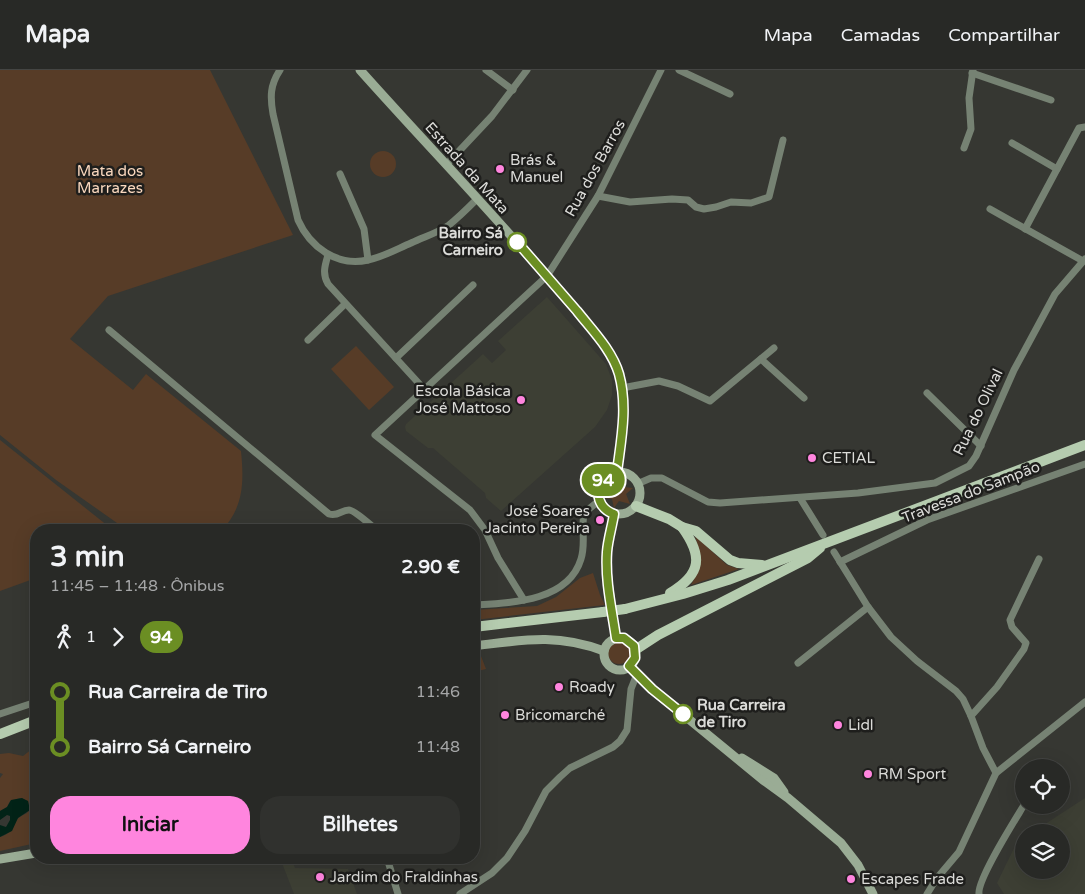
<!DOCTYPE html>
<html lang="pt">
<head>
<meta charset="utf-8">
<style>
	:root { --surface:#282926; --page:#30312e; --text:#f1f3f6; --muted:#a5a6a7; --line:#444543; --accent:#ff85de }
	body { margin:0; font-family:"Varela Round",sans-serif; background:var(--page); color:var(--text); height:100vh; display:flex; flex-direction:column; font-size:19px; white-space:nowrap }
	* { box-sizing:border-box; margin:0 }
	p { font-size:16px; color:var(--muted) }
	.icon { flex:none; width:28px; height:28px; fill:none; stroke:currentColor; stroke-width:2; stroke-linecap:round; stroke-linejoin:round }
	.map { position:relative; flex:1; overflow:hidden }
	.sheet { position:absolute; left:30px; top:454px; width:450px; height:340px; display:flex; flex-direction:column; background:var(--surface); border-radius:20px; box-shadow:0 5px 20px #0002,0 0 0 1px var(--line) }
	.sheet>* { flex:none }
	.badge { padding:0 10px; border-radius:16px; font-size:18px; line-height:32px }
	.tools { position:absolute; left:1015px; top:689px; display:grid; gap:10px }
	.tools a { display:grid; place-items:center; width:55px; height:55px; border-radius:50%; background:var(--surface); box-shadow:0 5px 20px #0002,0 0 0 1px var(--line); font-size:25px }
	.map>.badge { position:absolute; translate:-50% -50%; box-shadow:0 0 0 2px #fff }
	.legs { display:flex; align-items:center; gap:8px; height:55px; padding:0 20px; font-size:16px }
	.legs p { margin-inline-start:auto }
	.head { display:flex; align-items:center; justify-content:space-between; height:85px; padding:0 20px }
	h1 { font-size:28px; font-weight:700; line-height:38px }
	.cta { display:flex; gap:10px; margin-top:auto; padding:10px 20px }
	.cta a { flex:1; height:58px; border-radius:20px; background:var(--accent); color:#111; font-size:20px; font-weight:700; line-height:58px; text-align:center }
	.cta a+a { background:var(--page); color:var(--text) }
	ul { padding:0 20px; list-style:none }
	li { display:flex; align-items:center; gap:18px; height:55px; font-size:19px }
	li i { display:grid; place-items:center; width:8px; height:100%; margin:0 6px; background:currentColor }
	li i::after { content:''; width:12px; height:12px; margin:-6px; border:4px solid; border-radius:50%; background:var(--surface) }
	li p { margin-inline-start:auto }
	li:first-child i { background:linear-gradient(#0000 50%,currentColor 0) }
	li:last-child i { background:linear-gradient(currentColor 50%,#0000 0) }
	header { display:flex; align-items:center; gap:30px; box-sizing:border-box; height:70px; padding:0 25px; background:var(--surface); border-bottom:1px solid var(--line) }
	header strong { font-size:24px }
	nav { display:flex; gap:28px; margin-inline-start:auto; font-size:18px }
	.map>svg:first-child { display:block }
</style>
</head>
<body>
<header>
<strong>Mapa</strong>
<nav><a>Mapa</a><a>Camadas</a><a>Compartilhar</a></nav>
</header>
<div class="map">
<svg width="1085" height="824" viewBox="0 0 1085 824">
	<rect width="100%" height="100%" fill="#363732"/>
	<!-- built -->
	<g fill="#3d3f34">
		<path d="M547 227 606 294 612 310V325L607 340 595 357 501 441 486 428 485 423 433 378H428L406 361 405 357 406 354 483 284 492 293 506 280 498 271Z"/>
		<path d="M1085 728V824H1004L997 813 1016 774 1024 769V800H1061V762H1033Z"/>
		<path d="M280 788H291L295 798 348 799 357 824H294Z"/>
	</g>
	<!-- green -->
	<g fill="#573c27">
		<path d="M0 0H210L293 165 108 226 70 269 133 320 146 304 241 381C244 411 244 437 222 460H127L56 410 0 365Z"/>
		<circle cx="383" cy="94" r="13"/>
		<path d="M356 276 394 317 369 340 331 299Z"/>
		<path d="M0 370 113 460H36V508L0 521Z"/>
		<path d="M620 407 624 417 633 418 626 424 630 434 619 431 614 438 612 429 603 428 609 422 606 413 614 414Z"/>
		<path d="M695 466 727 495 739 499 691 515 698 502 700 485Z"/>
		<path d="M593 503 600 525 605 535 474 550V540L537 536 556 527 580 508Z"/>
		<circle cx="619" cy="583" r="11"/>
		<path d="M474 581H479L486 599 474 602Z"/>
		<path d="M36 676V773L0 781V767C15 763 10 753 20 747 24 744 27 744 30 740L28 731 20 728 10 731 7 737 0 741V708L3 704 0 703V684L9 683 23 686Z"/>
	</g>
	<!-- water -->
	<path fill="#022317" d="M22 728 28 731 30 740 18 748 12 761 0 767V755L6 757 10 750V746L7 745 0 750V741L7 737 11 730Z"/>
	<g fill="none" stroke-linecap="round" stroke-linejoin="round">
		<!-- street -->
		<g stroke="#768273" stroke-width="7">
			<path d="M280 0C270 15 270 27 273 44L298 150C310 177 337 197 368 190 383 187 397 179 411 173 423 167 438 163 449 155 459 147 468 138 477 129"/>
			<path d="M486 0 513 20"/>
			<path d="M679 0 730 24"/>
			<path d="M972 3 1051 30"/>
			<path d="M1012 73 1057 99"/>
			<path d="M964 78 971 59 969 28 973 0"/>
			<path d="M446 95 492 46 527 0"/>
			<path d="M340 104 364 159 368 190"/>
			<path d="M598 126 630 132 672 129 688 130 696 137 704 139 716 137 731 132 751 133 769 127 783 70"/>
			<path d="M990 139 1083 191"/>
			<path d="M1025 159 1079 58 1085 57"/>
			<path d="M328 185C325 195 322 204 328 214L424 319"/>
			<path d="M109 260 329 444C338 447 341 440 349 440 355 440 371 456 377 460"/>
			<path d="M308 270 345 234"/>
			<path d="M396 288 473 215"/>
			<path d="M761 289 804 328"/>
			<path d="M622 318 659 311 678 316 710 331 774 278"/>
			<path d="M927 323 981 376"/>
			<path d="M637 414 651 408H662L708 432 720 433 858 423 935 413 969 396 976 386 1014 300 1055 224 1085 189"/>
			<path d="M800 428 823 465"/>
			<path d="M834 482 868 537 891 567 917 591 956 621 963 629 971 646 983 678 996 703"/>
			<path d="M840 492 927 450 1085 394"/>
			<path d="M524 530 498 488 485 460 470 440 375 365 547 206 598 126 661 0"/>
			<path d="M474 535C510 533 568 532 581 489 586 474 581 459 584 443L595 434H601"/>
			<path d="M798 593 868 537"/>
			<path d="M0 644 36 632"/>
			<path d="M971 646 997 617 1024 579 1026 573 1012 557 1010 550 1039 489"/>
			<path d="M84 788 86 789 99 788"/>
			<path d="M387 788 398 824"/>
			<path d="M460 824 492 803 507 788 525 761 546 721 560 707 570 698 613 677 620 671 627 660 631 619 637 604"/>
			<path d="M927 824 937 808 959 782 996 703 1085 632"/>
			<path d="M979 824C977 810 1015 750 1024 735"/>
		</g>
		<!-- secondary -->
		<g stroke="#9aac95" stroke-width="9">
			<path d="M360 0C426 74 496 146 560 222 580 246 607 271 618 301 629 334 621 369 617 402"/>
			<circle cx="619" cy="423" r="21"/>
			<path d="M614 444C612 458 607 472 607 486 606 514 613 541 616 568"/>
			<circle cx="620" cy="584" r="16"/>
			<path d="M474 576C523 570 556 563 604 581"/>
			<path d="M629 596 657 623 763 710 788 728 841 773 858 795 873 824"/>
			<path d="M742 688 774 708 784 722"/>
			<path d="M0 789 36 783"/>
		</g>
		<!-- primary -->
		<g stroke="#b5ccaf" stroke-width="10">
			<path d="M636 436 669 449 682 457 696 461 730 490 738 493 762 495"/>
			<path d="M670 523C702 504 703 486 682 457"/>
			<path d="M625 539 683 524 728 510 1085 375"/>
			<path d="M474 557 603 542"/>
			<path d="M635 580 658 565 808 488 820 478"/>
			<path d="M0 664 36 650"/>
		</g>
		<!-- primary-bridge -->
		<path stroke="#b5ccaf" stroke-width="10" d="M603 542 625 539"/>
	</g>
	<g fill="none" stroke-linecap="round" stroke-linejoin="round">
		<!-- line-1 casing -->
		<g stroke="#fff" stroke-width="11">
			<path id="line-1" d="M517 172C537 195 557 218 577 241 592 260 612 280 619 304 628 337 621 370 617 402 595 407 591 436 614 444 612 457 608 469 607 482 605 511 612 540 616 568H624L634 576 635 588 629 596 652 619 683 644"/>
		</g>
		<!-- line-1 -->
		<use href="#line-1" stroke="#6b8e23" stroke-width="8"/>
	</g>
	<!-- markers -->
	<g fill="#ff85de" stroke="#1e1e1c" stroke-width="2">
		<circle cx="500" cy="99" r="5"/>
		<circle cx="521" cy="330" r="5"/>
		<circle cx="812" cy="388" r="5"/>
		<circle cx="600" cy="450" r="5"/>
		<circle cx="559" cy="617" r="5"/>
		<circle cx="505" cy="645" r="5"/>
		<circle cx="838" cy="655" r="5"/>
		<circle cx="868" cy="704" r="5"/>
		<circle cx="320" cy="807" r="5"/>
		<circle cx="851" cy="809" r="5"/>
	</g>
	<g fill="#fff" stroke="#6b8e23" stroke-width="2.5">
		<circle cx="517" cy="172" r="9"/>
		<circle cx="683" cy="644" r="9"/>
	</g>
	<g text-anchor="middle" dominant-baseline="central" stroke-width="5" stroke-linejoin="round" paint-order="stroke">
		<!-- poi labels -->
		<g font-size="15" fill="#dcdcd9" stroke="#1e1e1c" text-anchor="start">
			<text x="510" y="90">Brás &amp;<tspan x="510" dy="17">Manuel</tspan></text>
			<text x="511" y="321" text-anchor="end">Escola Básica<tspan x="511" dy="17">José Mattoso</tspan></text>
			<text x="822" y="388">CETIAL</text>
			<text x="590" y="441" text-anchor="end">José Soares<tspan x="590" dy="17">Jacinto Pereira</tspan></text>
			<text x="569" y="617">Roady</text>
			<text x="515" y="645">Bricomarché</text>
			<text x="848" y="655">Lidl</text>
			<text x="878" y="704">RM Sport</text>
			<text x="330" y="807">Jardim do Fraldinhas</text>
			<text x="861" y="809">Escapes Frade</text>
		</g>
		<!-- street labels -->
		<g font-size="15" fill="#dcdcd9" stroke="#1e1e1c">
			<text transform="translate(467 98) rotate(48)">Estrada da Mata</text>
			<text transform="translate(595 98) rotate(-61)">Rua dos Barros</text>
			<text transform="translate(978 342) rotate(-64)">Rua do Olival</text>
			<text transform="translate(971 422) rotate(-21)">Travessa do Sampão</text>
		</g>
		<!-- park labels -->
		<g font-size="15" fill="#fad8be" stroke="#1e1e1c">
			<text x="110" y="101">Mata dos<tspan x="110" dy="17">Marrazes</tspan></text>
		</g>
		<!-- stop labels -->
		<g font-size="15" font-weight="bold" fill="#dcdcd9" stroke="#1e1e1c" text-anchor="end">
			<text x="503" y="163">Bairro Sá<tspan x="503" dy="17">Carneiro</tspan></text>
			<text x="697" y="635" text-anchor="start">Rua Carreira<tspan x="697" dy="17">de Tiro</tspan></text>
		</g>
	</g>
</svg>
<div class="tools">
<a><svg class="icon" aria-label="locate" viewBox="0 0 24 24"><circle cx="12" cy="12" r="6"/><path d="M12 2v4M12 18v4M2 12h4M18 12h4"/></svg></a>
<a><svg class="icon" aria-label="layers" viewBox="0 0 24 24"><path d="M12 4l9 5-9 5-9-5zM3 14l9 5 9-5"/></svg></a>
</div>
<b class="badge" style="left:603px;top:410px;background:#6b8e23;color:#fff">94</b>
<section class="sheet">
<div class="head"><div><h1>3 min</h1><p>11:45 – 11:48 · Ônibus</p></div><b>2.90 €</b></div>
<div class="legs"><svg class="icon" aria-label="walk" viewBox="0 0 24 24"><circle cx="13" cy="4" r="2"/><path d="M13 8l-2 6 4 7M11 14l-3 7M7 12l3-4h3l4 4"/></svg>1<svg class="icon" aria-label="forward" viewBox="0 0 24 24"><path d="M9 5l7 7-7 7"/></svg><b class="badge" style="background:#6b8e23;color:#fff">94</b></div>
<ul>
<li><i style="color:#6b8e23"></i><b>Rua Carreira de Tiro</b><p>11:46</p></li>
<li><i style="color:#6b8e23"></i><b>Bairro Sá Carneiro</b><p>11:48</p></li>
</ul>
<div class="cta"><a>Iniciar</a><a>Bilhetes</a></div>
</section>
</div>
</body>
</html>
